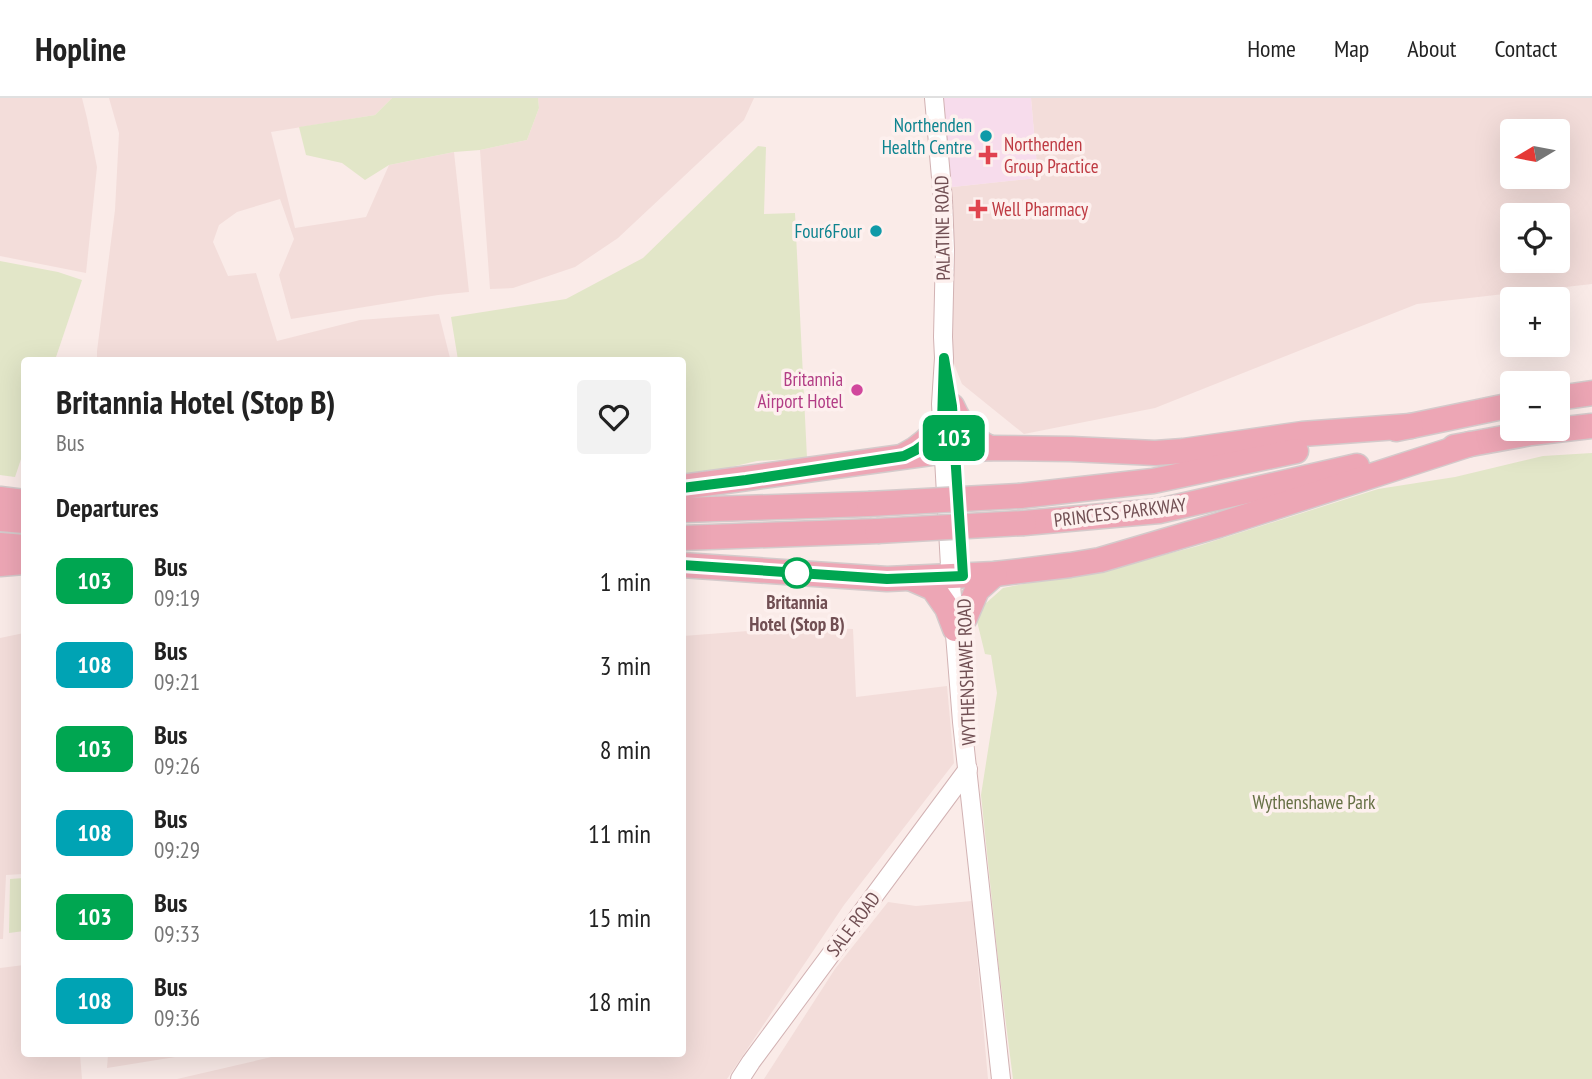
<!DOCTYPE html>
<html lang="en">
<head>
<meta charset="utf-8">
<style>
	:root { --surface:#fff; --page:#f2f2f2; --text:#222; --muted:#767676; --line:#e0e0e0 }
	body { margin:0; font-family:"PT Sans Narrow",sans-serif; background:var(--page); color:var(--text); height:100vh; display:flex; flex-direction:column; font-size:26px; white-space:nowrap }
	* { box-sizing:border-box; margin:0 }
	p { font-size:23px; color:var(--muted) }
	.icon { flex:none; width:38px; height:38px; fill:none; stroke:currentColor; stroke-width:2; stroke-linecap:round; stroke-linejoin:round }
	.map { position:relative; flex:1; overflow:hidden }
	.details { position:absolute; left:21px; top:259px; width:665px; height:700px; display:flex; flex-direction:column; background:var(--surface); border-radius:7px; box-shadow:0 7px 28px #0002 }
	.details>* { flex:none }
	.badge { padding:0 14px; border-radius:10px; font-size:24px; line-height:46px }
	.needle { width:46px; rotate:260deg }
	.fabs { position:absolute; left:1500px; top:21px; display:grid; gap:14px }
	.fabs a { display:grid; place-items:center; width:70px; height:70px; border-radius:7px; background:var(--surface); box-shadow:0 7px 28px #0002; font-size:35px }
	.map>.badge { position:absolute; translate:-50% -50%; box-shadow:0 0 0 4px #fff }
	h2 { padding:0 35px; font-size:26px; line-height:63px }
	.round { display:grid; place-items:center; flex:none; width:74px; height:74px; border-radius:7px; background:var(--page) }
	.summary { display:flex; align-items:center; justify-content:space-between; height:119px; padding:0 35px }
	h1 { font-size:33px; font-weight:700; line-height:52px }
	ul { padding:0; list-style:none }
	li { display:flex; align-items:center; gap:21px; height:84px; padding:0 35px }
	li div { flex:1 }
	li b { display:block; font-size:26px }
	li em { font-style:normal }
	li .badge { min-width:77px; font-weight:700; text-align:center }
	header { display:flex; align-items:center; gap:42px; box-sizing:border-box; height:98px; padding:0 35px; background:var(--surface); border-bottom:2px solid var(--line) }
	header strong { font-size:33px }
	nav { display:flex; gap:38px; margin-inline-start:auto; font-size:24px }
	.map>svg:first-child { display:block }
</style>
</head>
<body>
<header>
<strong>Hopline</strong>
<nav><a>Home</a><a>Map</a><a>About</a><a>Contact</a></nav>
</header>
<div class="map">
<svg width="1592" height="981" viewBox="0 0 1592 981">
	<rect width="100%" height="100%" fill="#faebe8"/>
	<!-- residential -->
	<g fill="#f3ddda" fill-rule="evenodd">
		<path d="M0 0H82L87 20 97 69 86 175 0 158Z"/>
		<path d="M109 0H392L375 17 271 34 295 130 366 119 389 67 454 54 469 194 438 197 291 221 279 177 294 141 280 101 237 114 219 127 213 144 228 178 256 175 277 243 360 222 439 216 450 260 440 262H97V253L115 112 119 35Z"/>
		<path d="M538 0H754L744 22 618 140 575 169 513 190 490 191 480 52 527 42 539 10Z"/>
		<path d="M1031 0H1592V186L1417 206 1155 310 1024 336 962 286 943 239V90L1038 80ZM1512 33H1558V79H1512ZM1512 117H1558V163H1512Z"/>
		<path d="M799 529 853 531 856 599 947 588 954 665 844 807 727 981H177L276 958V956H682L683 538Z"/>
		<path d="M24 535V776L6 777 3 841H0V540Z"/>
		<path d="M972 803 988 981H764L835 871 888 804 916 808Z"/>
		<path d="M24 867V956H80L82 981H0V870Z"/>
		<path d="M108 956H194L107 970Z"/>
	</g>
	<!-- medical -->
	<path fill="#f7dcec" d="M935 0H1031L1038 80 943 90Z"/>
	<!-- green -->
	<g fill="#e2e6c8">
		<path d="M392 0H538L539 10 527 42 480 52 454 54 389 67 365 82 342 65 306 57 299 29 375 17Z"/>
		<path d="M758 48 766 49 764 116 795 115 807 360 757 363 683 380 682 262H458L451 219 566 201 643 160Z"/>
		<path d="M0 163 58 174 82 182 55 262H24V352L15 379 0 377Z"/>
		<path d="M1592 355V981H1013L999 871 981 697 997 595 991 557 985 556 975 515 1003 490 1144 462 1198 448 1378 391 1455 379 1543 358Z"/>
		<path d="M24 780V833L9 835 10 781Z"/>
	</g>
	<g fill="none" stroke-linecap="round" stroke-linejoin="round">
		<!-- secondary casing -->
		<g stroke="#d2b2b3" stroke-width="20">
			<g id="secondary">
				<path d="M934 0 943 102 945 152 943 239 944 260 941 306 951 486 962 624 1001 981"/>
				<path d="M740 981 751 964 968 671"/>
			</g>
		</g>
		<!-- highway casing -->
		<g stroke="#d4cacb" stroke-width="27">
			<g id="highway">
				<path d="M1558 300 1592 295"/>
				<path d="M952 308C961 328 971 341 990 350"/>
				<path d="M1396 331 1512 307"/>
				<path d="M1454 349 1531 335 1592 328"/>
				<path d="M905 357C921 349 931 339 942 324"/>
				<path d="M682 389 931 355 990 350 1071 351 1155 355 1183 353 1302 336 1411 328"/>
				<path d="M1020 398 1153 383 1296 353"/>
				<path d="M0 401 24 404"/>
				<path d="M682 412 869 406"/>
				<path d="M0 421 24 423"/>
				<path d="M1024 425 1159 413 1357 368"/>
				<path d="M682 440 877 433"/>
				<path d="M0 447 24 449"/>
				<path d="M0 466 24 464"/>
				<path d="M682 467 887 481 995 476 1070 467 1100 462 1219 427 1470 346"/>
				<path d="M910 480 933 490 947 510 955 531"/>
				<path d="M965 520 977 492 995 476"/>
			</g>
		</g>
		<!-- secondary -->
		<use href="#secondary" stroke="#fff" stroke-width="18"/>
		<!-- highway -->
		<use href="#highway" stroke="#eda6b5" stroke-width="24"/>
		<!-- highway-bridge casing -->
		<g stroke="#d4cacb" stroke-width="27" stroke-linecap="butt">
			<g id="highway-bridge">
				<path d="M869 406 1020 398"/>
				<path d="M877 433 1024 425"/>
			</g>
		</g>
		<!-- highway-bridge -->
		<use href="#highway-bridge" stroke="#eda6b5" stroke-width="24"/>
	</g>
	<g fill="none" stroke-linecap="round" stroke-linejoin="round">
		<!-- line casing -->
		<g stroke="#fff" stroke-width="16">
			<path id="line" d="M682 390 746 382 904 358 916 352 928 343 942 324 944 260 952 308 963 478 887 481 682 467"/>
		</g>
		<!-- line -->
		<use href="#line" stroke="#00a651" stroke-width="10"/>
	</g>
	<!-- markers -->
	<g fill="#0f9aa8" stroke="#fdf0ee" stroke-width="2.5">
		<circle cx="986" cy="38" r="7"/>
		<circle cx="876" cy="133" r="7"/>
	</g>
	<g fill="#e0444e" stroke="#fdf0ee" stroke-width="2.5">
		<path d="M984.5 46.5h7v7h7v7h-7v7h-7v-7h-7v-7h7z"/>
		<path d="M974.5 100.5h7v7h7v7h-7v7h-7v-7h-7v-7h7z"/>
	</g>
	<circle fill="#d1479c" stroke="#fdf0ee" stroke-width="2.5" cx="857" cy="292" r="7"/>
	<circle fill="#fff" stroke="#00a651" stroke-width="3.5" cx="797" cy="475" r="14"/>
	<g text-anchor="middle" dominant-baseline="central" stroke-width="7" stroke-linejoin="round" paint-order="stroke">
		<!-- culture labels -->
		<g font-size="19" fill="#0d838f" stroke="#fdf0ee" text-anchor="end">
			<text x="972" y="27">Northenden<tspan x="972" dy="22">Health Centre</tspan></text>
			<text x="862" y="133">Four6Four</text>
		</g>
		<!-- health labels -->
		<g font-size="19" fill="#be3a42" stroke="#fdf0ee" text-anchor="start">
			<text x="1004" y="46">Northenden<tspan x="1004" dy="22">Group Practice</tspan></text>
			<text x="992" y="111">Well Pharmacy</text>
		</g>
		<!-- street labels -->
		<g font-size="19" fill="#714f53" stroke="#fdf0ee">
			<text transform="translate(942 130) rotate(-91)">PALATINE ROAD</text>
			<text transform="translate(1120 414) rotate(-7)">PRINCESS PARKWAY</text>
			<text transform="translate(966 574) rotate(-92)">WYTHENSHAWE ROAD</text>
			<text transform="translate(853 826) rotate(-53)">SALE ROAD</text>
		</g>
		<!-- hotel labels -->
		<g font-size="19" fill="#b23c85" stroke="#fdf0ee" text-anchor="end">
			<text x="843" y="281">Britannia<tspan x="843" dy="22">Airport Hotel</tspan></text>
		</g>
		<!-- stop labels -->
		<g font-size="19" font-weight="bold" fill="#714f53" stroke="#fdf0ee">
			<text x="797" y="504">Britannia<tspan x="797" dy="22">Hotel (Stop B)</tspan></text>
		</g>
		<!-- park labels -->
		<g font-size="19" fill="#667045" stroke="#fdf0ee">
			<text x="1314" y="704">Wythenshawe Park</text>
		</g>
	</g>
</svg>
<div class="fabs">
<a><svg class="needle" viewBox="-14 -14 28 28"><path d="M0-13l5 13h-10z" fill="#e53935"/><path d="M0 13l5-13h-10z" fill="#767676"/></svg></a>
<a><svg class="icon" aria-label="locate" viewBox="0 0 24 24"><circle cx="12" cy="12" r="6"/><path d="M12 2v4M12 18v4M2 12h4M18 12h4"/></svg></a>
<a>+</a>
<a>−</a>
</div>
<b class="badge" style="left:954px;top:340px;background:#00a651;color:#fff">103</b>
<section class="details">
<div class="summary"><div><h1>Britannia Hotel (Stop B)</h1><p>Bus</p></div><a class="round"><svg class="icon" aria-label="heart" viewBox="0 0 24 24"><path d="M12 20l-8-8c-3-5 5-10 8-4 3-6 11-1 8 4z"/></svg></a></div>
<h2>Departures</h2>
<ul>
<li><span class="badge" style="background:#00a651;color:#fff">103</span><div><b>Bus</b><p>09:19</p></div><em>1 min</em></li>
<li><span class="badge" style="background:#00a3b4;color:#fff">108</span><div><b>Bus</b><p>09:21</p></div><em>3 min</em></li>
<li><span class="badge" style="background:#00a651;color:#fff">103</span><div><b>Bus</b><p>09:26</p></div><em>8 min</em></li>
<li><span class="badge" style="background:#00a3b4;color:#fff">108</span><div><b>Bus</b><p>09:29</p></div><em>11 min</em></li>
<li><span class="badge" style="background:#00a651;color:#fff">103</span><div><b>Bus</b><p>09:33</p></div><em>15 min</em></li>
<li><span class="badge" style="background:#00a3b4;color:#fff">108</span><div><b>Bus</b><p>09:36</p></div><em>18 min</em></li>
</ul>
</section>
</div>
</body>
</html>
